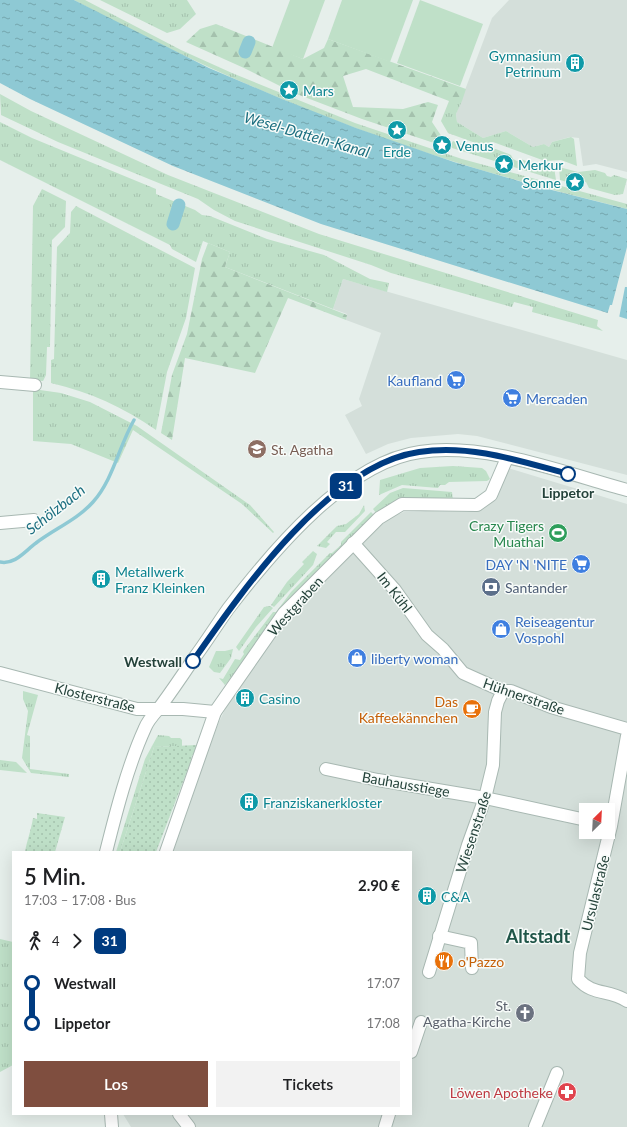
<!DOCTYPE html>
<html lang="de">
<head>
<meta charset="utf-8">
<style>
	:root { --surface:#fff; --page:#f2f2f2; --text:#202124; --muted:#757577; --accent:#7f4e3f }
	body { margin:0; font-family:Lato,sans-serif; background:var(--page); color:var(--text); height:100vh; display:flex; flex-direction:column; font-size:15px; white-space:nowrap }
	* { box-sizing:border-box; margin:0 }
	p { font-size:13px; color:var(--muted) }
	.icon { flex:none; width:22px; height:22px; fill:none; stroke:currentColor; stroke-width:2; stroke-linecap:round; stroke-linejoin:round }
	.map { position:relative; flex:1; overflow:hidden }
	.sheet { position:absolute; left:12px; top:851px; width:400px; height:264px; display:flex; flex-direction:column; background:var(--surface); border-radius:0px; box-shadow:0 4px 16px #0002 }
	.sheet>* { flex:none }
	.badge { padding:0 8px; border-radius:6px; font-size:14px; line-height:26px }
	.needle { width:26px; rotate:24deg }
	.controls { position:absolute; left:579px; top:803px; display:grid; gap:8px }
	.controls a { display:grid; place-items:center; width:36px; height:36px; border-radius:0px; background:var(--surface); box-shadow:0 4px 16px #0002; font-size:20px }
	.map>.badge { position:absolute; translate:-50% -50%; box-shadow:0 0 0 2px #fff }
	.legs { display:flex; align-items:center; gap:6px; height:44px; padding:0 12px; font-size:13px }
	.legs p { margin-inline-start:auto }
	.summary { display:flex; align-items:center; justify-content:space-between; height:68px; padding:0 12px }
	h1 { font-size:22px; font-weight:600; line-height:30px }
	.action { display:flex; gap:8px; margin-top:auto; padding:8px 12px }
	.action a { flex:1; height:46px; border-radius:0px; background:var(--accent); color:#fff; font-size:16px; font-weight:600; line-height:46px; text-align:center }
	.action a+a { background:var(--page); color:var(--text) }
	ul { padding:0 12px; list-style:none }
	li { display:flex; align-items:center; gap:14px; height:40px; font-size:15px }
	li i { display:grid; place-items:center; width:6px; height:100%; margin:0 5px; background:currentColor }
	li i::after { content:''; width:10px; height:10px; margin:-5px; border:3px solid; border-radius:50%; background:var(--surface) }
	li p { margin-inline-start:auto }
	li:first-child i { background:linear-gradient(#0000 50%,currentColor 0) }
	li:last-child i { background:linear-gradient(currentColor 50%,#0000 0) }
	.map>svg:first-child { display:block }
</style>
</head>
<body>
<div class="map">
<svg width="627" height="1127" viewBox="0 0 627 1127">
	<defs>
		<pattern id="grass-tufts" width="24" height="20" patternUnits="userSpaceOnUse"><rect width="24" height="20" fill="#bfe0c8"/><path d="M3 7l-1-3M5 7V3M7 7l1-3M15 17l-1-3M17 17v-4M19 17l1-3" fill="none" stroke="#a4c1ad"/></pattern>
		<pattern id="forest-firs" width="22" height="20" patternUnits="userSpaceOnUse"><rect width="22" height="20" fill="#bfe0c8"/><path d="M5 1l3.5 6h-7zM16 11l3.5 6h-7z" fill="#a4c1ad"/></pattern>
		<pattern id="garden-dots" width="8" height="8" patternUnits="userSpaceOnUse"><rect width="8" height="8" fill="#bfe0c8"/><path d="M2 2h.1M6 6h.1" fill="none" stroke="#a4c1ad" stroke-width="1.8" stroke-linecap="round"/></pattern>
		<pattern id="water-ripples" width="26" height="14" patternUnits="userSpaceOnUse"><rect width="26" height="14" fill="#8ec9d4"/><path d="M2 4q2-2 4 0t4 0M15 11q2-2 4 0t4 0" fill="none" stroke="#74a5ad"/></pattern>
	</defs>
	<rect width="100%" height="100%" fill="#e6efeb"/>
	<!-- built -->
	<g fill="#d4dfda" fill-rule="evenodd">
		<path d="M509 0H627V172L596 164 583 166 579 138 570 137 552 142 549 147 544 144 533 147 506 131 483 138 457 122 456 114 492 18Z"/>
		<path d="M343 279 627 360V475L477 436 458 434 411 438 388 444 366 454 345 415 362 406 359 399 381 333 346 320 347 314 333 309Z"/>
		<path d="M508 468 627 504V1127H131L123 1114H411V852H169L218 724 238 683 290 614 330 571 356 550 389 518 404 512 426 511 467 512 487 504ZM586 810H608V832H586Z"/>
	</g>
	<!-- grass -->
	<g fill="url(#grass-tufts)">
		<path d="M74 0H85L181 50 232 73 355 123 462 159 627 204V209C569 194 512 180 455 162 323 121 195 65 74 0Z"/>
		<path d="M100 0H187L196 14 180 29 167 33Z"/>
		<path d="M0 94 31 111 168 175 319 234 598 320 597 326 603 331 532 312 533 307 514 302 512 307 391 273 371 265 235 221 214 210 198 199 58 142 1 115Z"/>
		<path d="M449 101H462L456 114 457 122 483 138 506 131 533 147 544 144 549 147 552 142 571 137 574 139 577 166 561 160 545 161 493 142 478 144 448 133 441 121Z"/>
		<path d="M0 122 32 138 156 189V194L195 210 202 215 210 216 267 239 324 255 370 279 389 283 387 292 343 279 333 309 225 267 230 252 203 241 196 262 172 249 170 245 0 160Z"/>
		<path d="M453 141 478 150 493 148 511 155 513 159 517 161 521 159 544 168 554 167 556 180 452 148 450 146Z"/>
		<path d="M559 167 578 172 595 170 605 173 607 176 611 177 614 175 627 179 623 194 615 195 589 188 586 182 572 179 567 182 560 180Z"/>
		<path d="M42 189 66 201 65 227 52 240 50 347H47L46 375 43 381 30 380 33 206Z"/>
		<path d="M76 206 195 268 186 318 167 372 156 430C123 407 90 392 51 383V360L54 359 57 247 70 233 71 212Z"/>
		<path d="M33 389 61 393 90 402 137 426 250 505 274 532 273 533 242 504 133 430 118 463 71 444 33 441Z"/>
		<path d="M453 466 482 468 486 471 490 479 487 481 449 482 445 485H440L438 488 402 485 379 495 380 480 420 468Z"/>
		<path d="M403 488 452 492 453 500 393 503 376 513 373 509 390 493Z"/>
		<path d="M364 505 365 511 345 532H336L327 542 330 544 326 548 317 546 337 526 346 524 359 514Z"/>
		<path d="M371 512 374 515 327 562 225 685 219 678 223 679 235 659 240 660 244 654 243 652 244 650 273 612H276L291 592 330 553H332L341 545V542Z"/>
		<path d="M313 551 317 554 313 565 274 607 271 605 287 582 304 564 302 562Z"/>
		<path d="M270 606 273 608 256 627 239 651 236 647 264 607Z"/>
		<path d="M233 649 231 658 220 673 214 672 209 667 216 651H225Z"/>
		<path d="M23 691 38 695 27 735 30 736V769L69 774V777L31 773 22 758 28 711 23 699Z"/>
		<path d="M158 735 169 736 171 738H180L182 740V746L154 747 120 852H116L145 759Z"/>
		<path d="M0 760 16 762 27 773 0 770Z"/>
		<path d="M0 939 13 942V1065L0 1072Z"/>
	</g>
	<!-- forest -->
	<g fill="url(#forest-firs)">
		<path d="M216 24 303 59 324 48 328 39 466 89 462 101H449L366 69 343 76 353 107 403 109 428 102 438 105 432 122 444 140 443 144 440 145 362 119 294 93 244 68 186 42 200 29Z"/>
		<path d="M208 243 230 252 225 267 347 315 346 320 288 298 255 373 185 358 172 440 161 433 172 375 187 334 202 259Z"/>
	</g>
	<!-- garden -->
	<g fill="url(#garden-dots)">
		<path d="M197 745 193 755H192L191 761 156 852H120L154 747Z"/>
		<path d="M37 813 65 817 55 852H25C27 840 31 831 33 818L37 819Z"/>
	</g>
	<!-- pitch -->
	<g fill="#bfe0c8">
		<path d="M290 0H325L303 59 272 48Z"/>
		<path d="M342 0H413L390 62 328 39Z"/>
		<path d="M420 0 483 24 460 86 397 63Z"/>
	</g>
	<!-- water -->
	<path fill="url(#water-ripples)" d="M0 0H74L209 68 282 99 356 128 454 162 536 186 627 209V319L321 224 173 166 30 99 0 83Z"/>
	<!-- pier -->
	<path fill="#e6efeb" d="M627 247V287H625L619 318 607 315 610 305H612Z"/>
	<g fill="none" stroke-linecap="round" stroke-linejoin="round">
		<!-- stream -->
		<path stroke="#8ec9d4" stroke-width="3.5" d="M0 562C15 565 25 551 36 543 54 529 77 520 93 502 113 480 119 446 134 420"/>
		<!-- canal -->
		<g stroke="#8ec9d4" stroke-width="13">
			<path d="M245 52 249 42"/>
			<path d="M173 224 179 205"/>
		</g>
		<!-- minor casing -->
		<g stroke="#a8b8b2" stroke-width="14">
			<g id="minor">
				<path d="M0 382 35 385"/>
				<path d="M0 523 34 520"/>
				<path d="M353 543 395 590 427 635 443 649 463 673 503 691H511L551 707 627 729"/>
				<path d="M0 673 137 709H183L215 712"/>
				<path d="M627 736 611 826 580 953 578 979C593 996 609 989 627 1001"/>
				<path d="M326 769 378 780 485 798 586 820"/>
				<path d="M106 852C116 812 128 765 145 728 148 720 155 713 160 707 171 692 182 676 192 661 205 644 216 626 228 609 271 553 346 462 420 452 485 442 564 473 627 490"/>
				<path d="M166 852 215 712 284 613 379 518 402 504 477 505 491 495 507 458"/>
				<path d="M439 936 471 943 472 968"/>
				<path d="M429 972 468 845 485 798 493 765 495 712 498 701 503 691"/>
				<path d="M411 1052 421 1022"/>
				<path d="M111 1114 112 1127"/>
				<path d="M179 1114 189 1127"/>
				<path d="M385 1127 389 1114"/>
				<path d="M535 1127 557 1073"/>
			</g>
		</g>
		<!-- minor -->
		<use href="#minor" stroke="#fff" stroke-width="12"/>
	</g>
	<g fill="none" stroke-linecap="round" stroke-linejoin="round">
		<!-- line-1 casing -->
		<g stroke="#fff" stroke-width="9">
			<path id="line-1" d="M193 661C242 591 329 465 419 452 470 444 520 461 568 474"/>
		</g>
		<!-- line-1 -->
		<use href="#line-1" stroke="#003b80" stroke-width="6"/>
	</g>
	<!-- icons -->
	<defs>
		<g id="building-disc" transform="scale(1)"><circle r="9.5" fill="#0f9aa8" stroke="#f7fbf9"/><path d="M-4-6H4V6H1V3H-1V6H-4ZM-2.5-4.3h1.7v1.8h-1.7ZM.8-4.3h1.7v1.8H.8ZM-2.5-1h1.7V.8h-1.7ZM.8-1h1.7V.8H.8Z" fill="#fff"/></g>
		<g id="sight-disc" transform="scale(1)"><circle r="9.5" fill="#0f9aa8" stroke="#f7fbf9"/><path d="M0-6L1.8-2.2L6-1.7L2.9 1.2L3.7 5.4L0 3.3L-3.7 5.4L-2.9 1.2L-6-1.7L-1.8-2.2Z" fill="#fff"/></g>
		<g id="supermarket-disc" transform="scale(1)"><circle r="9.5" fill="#3f7fe0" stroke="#f7fbf9"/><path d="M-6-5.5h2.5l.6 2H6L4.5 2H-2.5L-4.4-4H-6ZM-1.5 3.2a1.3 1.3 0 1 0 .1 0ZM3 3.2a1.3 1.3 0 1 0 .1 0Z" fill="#fff"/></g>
		<g id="school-disc" transform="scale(1)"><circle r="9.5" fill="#8d6e63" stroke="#f7fbf9"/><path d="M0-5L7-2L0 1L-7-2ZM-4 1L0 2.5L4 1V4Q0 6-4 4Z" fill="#fff"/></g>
		<g id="stadium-disc" transform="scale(1)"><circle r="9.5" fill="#2e9e5b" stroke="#f7fbf9"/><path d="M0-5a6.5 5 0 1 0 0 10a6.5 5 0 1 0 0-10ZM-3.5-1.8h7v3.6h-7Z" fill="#fff"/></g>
		<g id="bank-disc" transform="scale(1)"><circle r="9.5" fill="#5c6f8a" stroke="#f7fbf9"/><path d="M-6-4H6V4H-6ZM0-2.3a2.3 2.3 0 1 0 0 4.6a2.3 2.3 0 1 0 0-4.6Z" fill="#fff"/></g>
		<g id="shop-disc" transform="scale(1)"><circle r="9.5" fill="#3f7fe0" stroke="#f7fbf9"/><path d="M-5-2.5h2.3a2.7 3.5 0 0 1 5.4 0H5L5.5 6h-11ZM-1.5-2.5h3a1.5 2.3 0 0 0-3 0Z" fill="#fff"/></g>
		<g id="cafe-disc" transform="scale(1)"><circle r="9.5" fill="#e8710a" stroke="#f7fbf9"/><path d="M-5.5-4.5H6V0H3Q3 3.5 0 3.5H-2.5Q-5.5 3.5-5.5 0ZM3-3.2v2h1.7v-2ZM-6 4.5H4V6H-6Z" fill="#fff"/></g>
		<g id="restaurant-disc" transform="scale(1)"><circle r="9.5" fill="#e8710a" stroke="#f7fbf9"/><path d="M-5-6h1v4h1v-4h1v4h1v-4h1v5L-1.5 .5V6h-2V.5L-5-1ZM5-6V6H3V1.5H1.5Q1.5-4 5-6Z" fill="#fff"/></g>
		<g id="church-disc" transform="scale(1)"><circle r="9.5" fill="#6b7280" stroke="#f7fbf9"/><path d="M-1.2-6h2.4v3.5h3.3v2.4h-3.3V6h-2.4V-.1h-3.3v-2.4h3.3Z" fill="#fff"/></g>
		<g id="pharmacy-disc" transform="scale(1)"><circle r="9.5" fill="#e0444e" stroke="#f7fbf9"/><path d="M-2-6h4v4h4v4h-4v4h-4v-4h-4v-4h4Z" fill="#fff"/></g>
	</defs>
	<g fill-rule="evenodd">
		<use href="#building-disc" x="575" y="63"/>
		<use href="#sight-disc" x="289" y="90"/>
		<use href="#sight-disc" x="397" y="130"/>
		<use href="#sight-disc" x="442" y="145"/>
		<use href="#sight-disc" x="504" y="164"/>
		<use href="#sight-disc" x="575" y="182"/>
		<use href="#supermarket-disc" x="456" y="380"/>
		<use href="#supermarket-disc" x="512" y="398"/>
		<use href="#school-disc" x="257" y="449"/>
		<use href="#stadium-disc" x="558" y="533"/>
		<use href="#supermarket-disc" x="581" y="564"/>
		<use href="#building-disc" x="101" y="579"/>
		<use href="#bank-disc" x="491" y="587"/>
		<use href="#shop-disc" x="501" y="629"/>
		<use href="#shop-disc" x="357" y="658"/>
		<use href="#building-disc" x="245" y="698"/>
		<use href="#cafe-disc" x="472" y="709"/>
		<use href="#building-disc" x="249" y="802"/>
		<use href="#building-disc" x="427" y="896"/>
		<use href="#restaurant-disc" x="444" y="961"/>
		<use href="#church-disc" x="525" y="1013"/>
		<use href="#pharmacy-disc" x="567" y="1092"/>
	</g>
	<!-- markers -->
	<g fill="#fff" stroke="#003b80" stroke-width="2">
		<circle cx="568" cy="474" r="7"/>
		<circle cx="193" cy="661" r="7"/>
	</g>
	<g text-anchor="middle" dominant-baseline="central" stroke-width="3" stroke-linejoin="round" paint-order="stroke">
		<!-- culture labels -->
		<g font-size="14" fill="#0d838f" stroke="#f7fbf9" text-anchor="start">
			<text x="561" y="55" text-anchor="end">Gymnasium<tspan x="561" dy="16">Petrinum</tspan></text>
			<text x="303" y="90">Mars</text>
			<text x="456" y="145">Venus</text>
			<text x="397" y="151" text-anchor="middle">Erde</text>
			<text x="518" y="164">Merkur</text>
			<text x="561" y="182" text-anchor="end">Sonne</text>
			<text x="115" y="571">Metallwerk<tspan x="115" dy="16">Franz Kleinken</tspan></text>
			<text x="259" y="698">Casino</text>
			<text x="263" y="802">Franziskanerkloster</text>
			<text x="441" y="896">C&amp;A</text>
		</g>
		<!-- shop labels -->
		<g font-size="14" fill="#366cbe" stroke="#f7fbf9" text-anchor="start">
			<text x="442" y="380" text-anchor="end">Kaufland</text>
			<text x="526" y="398">Mercaden</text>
			<text x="567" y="564" text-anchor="end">DAY 'N 'NITE</text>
			<text x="515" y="621">Reiseagentur<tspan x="515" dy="16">Vospohl</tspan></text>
			<text x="371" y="658">liberty woman</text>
		</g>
		<!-- education labels -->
		<g font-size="14" fill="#785e54" stroke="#f7fbf9" text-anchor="start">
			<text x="271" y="449">St. Agatha</text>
		</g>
		<!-- stop labels -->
		<g font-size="14" font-weight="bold" fill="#24423a" stroke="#f7fbf9">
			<text x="568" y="492">Lippetor</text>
			<text x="182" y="661" text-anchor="end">Westwall</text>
		</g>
		<!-- leisure labels -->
		<g font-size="14" fill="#27864d" stroke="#f7fbf9" text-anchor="end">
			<text x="544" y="525">Crazy Tigers<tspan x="544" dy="16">Muathai</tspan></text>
		</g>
		<!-- service labels -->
		<g font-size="14" fill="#4e5e75" stroke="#f7fbf9" text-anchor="start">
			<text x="505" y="587">Santander</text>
		</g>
		<!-- street labels -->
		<g font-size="14" fill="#24423a" stroke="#f7fbf9">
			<text transform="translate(395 592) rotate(52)">Im Kühl</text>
			<text transform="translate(295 606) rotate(-48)">Westgraben</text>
			<text transform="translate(524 696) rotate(19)">Hühnerstraße</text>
			<text transform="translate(95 697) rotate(14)">Klosterstraße</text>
			<text transform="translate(406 784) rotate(10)">Bauhausstiege</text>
			<text transform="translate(473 832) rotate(-72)">Wiesenstraße</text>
			<text transform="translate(595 893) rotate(-76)">Ursulastraße</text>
		</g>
		<!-- food labels -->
		<g font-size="14" fill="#c56008" stroke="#f7fbf9" text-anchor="end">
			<text x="458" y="701">Das<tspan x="458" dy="16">Kaffeekännchen</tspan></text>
			<text x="458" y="961" text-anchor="start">o'Pazzo</text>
		</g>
		<!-- worship labels -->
		<g font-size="14" fill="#5b616d" stroke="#f7fbf9" text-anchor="end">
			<text x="511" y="1005">St.<tspan x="511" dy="16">Agatha-Kirche</tspan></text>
		</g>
		<!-- health labels -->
		<g font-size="14" fill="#be3a42" stroke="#f7fbf9" text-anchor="end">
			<text x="553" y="1092">Löwen Apotheke</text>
		</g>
		<!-- water labels -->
		<g font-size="15" font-style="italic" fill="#1c6f80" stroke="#f7fbf9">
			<text transform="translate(307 134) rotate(16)">Wesel-Datteln-Kanal</text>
			<text transform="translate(55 509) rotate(-38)">Schölzbach</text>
		</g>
		<!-- district labels -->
		<g font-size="18" font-weight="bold" fill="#1f5548" stroke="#f7fbf9">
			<text x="538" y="936">Altstadt</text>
		</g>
	</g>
</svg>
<div class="controls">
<a><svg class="needle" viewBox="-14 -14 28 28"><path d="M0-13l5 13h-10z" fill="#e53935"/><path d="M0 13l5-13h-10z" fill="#757577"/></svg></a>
</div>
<b class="badge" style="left:346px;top:486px;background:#003b80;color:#fff">31</b>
<section class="sheet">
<div class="summary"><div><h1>5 Min.</h1><p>17:03 – 17:08 · Bus</p></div><b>2.90 €</b></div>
<div class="legs"><svg class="icon" aria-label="walk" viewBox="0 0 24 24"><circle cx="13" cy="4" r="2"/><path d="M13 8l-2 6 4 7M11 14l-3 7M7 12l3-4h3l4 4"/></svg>4<svg class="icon" aria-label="forward" viewBox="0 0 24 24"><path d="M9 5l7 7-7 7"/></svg><b class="badge" style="background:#003b80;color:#fff">31</b></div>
<ul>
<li><i style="color:#003b80"></i><b>Westwall</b><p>17:07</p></li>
<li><i style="color:#003b80"></i><b>Lippetor</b><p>17:08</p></li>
</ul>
<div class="action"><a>Los</a><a>Tickets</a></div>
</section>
</div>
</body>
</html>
